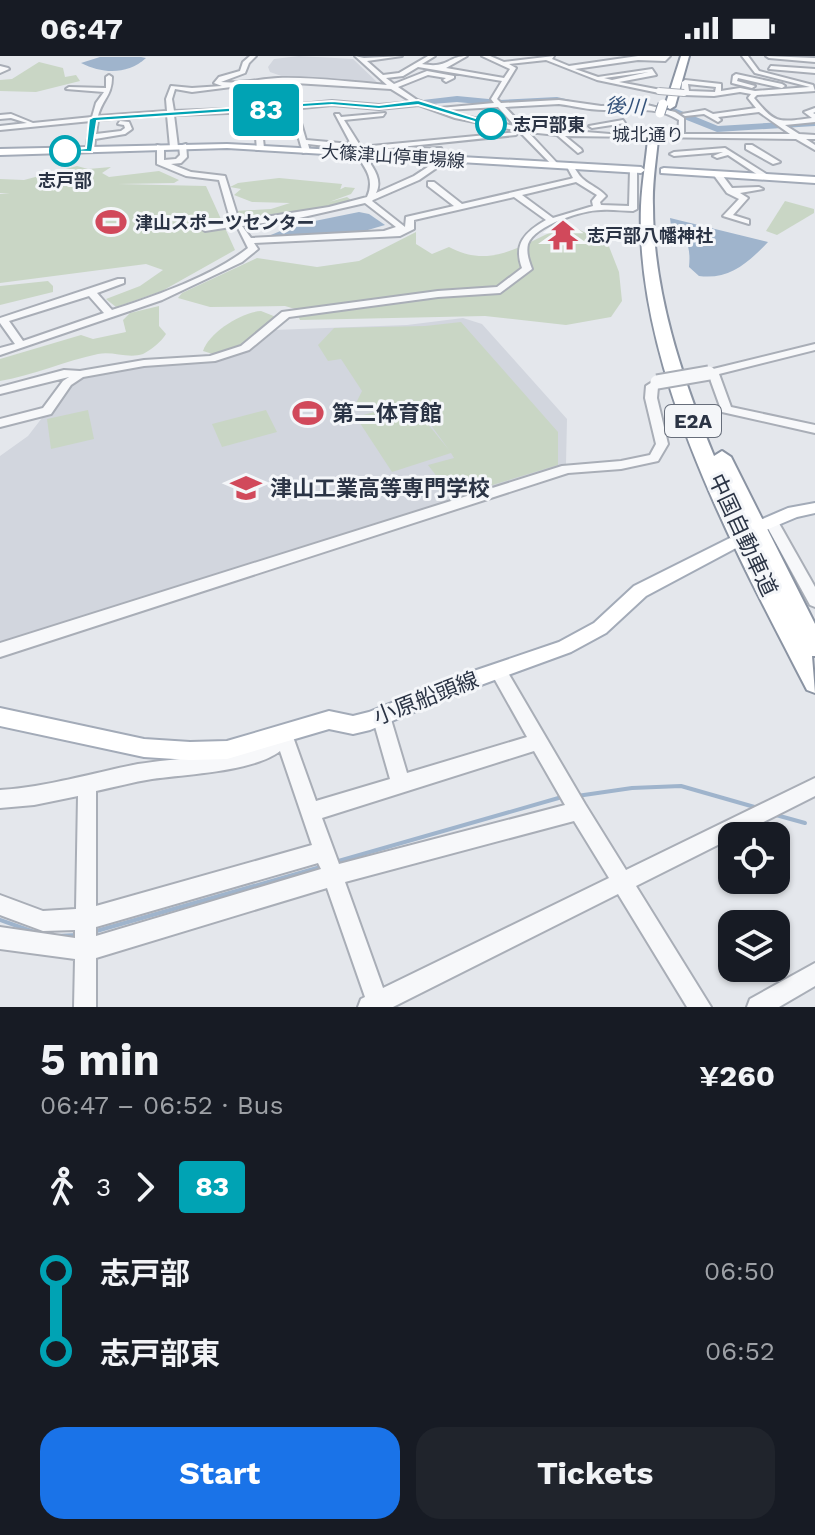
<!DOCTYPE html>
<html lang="en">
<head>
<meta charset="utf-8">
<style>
	:root { --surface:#171b24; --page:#20242c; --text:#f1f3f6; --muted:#9ea1a6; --accent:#1a73e8 }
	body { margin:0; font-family:"Work Sans","Noto Sans JP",sans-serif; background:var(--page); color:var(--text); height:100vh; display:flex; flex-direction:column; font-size:30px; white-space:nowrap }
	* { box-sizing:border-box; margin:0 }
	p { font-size:26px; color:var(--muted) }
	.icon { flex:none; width:44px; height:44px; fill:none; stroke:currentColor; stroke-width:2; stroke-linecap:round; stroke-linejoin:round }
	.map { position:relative; height:951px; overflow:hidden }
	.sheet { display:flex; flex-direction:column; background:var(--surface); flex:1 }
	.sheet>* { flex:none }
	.badge { padding:0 16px; border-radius:6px; font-size:28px; line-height:52px }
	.tools { position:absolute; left:718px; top:766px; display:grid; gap:16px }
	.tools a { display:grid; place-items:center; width:72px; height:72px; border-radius:16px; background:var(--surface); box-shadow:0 2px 6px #0004; font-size:40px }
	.map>.badge { position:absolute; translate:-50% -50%; box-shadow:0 0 0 4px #fff }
	.legs { display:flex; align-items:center; gap:12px; height:88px; padding:0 40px; font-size:26px }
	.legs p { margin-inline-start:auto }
	.summary { display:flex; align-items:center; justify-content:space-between; height:136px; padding:0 40px }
	h1 { font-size:44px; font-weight:700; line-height:60px }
	.cta { display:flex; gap:16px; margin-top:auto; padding:16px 40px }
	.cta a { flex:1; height:92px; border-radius:24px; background:var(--accent); color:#fff; font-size:32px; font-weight:700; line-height:92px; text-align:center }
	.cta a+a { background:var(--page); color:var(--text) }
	ul { padding:0 40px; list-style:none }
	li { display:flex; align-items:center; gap:28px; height:80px; font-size:30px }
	li i { display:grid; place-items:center; width:12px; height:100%; margin:0 10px; background:currentColor }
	li i::after { content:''; width:20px; height:20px; margin:-10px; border:6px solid; border-radius:50%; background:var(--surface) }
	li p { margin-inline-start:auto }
	li:first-child i { background:linear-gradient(#0000 50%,currentColor 0) }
	li:last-child i { background:linear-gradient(currentColor 50%,#0000 0) }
	.status { display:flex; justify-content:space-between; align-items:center; height:56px; padding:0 40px; background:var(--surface); direction:ltr }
	.status svg { height:22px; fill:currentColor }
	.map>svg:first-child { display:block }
</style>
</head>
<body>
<div class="status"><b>06:47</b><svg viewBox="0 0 49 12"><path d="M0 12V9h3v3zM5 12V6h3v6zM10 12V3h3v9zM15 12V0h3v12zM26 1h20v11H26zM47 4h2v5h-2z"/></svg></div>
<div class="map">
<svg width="815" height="951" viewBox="0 0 815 951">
	<rect width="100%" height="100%" fill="#e4e7ec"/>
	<!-- built -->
	<g fill="#d2d6de">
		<path d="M299 0 353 3 379 28 324 22 290 23 270 16 268 11 274 3Z"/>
		<path d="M463 262 482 268 567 363 566 408 0 591V400L28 380 72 323 109 312 224 301 273 274 407 269Z"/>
	</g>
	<!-- green -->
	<g fill="#c9d6c5">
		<path d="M39 6 63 12 65 21 76 19 80 25 36 36 0 35V24L12 23Z"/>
		<path d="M77 110 88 113 111 111 102 117 109 121 159 115 179 124 174 127 118 128 206 130 235 194 162 235 116 251 106 243 140 230 163 214 146 208 0 227V138L10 137H0V123L24 124Z"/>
		<path d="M279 122 342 128 340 134 331 138 345 131 355 132 351 138 329 146 347 141 354 146 239 165 234 155 271 153 290 147 252 146 234 139 241 133 230 131 238 127Z"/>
		<path d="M785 145 814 153V157L777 179 766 175Z"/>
		<path d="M570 169 608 188 619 216 622 245 611 261 566 269 485 260 300 264 295 253 285 250 210 251 178 242 182 237 257 202 317 211 359 205 416 176V188L432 198 449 191C496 216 526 183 570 169Z"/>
		<path d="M48 225 53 230V236L0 249V230Z"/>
		<path d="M159 250V270L166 278C161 286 151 294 143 298 128 303 113 295 98 298 65 305 34 319 0 325V303L81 279 93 283 126 276 123 264 130 257Z"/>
		<path d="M261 255 276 261 243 288 216 299 203 295C209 276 242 256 261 255Z"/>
		<path d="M461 266 558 376V409L463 438 451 428 441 426 428 409 454 402 451 397 392 416 356 361 410 346 449 394 412 343 368 354 356 347 362 335 341 303 328 305 318 289 334 272 425 270Z"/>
		<path d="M88 354 94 383 51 393 47 363Z"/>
		<path d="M266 354 277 376 222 391 212 368Z"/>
	</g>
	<!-- water -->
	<g fill="#9fb4cc">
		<path d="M100 1H141L146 2C127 19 103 18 81 7Z"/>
		<path d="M359 156 369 158 385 169 361 176 266 181 295 169Z"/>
		<path d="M670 162 768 186C748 207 729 224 699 220L689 211C691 191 687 180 671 170Z"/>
	</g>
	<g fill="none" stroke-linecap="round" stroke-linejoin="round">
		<!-- stream -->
		<g stroke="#9fb4cc" stroke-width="4">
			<path d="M577 740 632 732 681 730 758 752"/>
			<path d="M776 759 805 767"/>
			<path d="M335 806 562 741"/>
			<path d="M0 864 34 876"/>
			<path d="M93 876 324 810"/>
			<path d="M57 880 77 879"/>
		</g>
		<!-- river -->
		<g fill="#9fb4cc" fill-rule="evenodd">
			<path d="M457 40 499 44 557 41 583 47 578 50 557 47 499 50 457 46 394 51 389 48Z"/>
			<path d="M641 47 674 52 718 70 815 64V70L717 76 669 57 638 52Z"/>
		</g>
		<!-- minor casing -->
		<g stroke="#a9aeb7" stroke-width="4">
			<g id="minor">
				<path d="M250 0H256L249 7 245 17 221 26C240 28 259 23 278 22 314 21 351 26 387 29L355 0 364 2 402 0 367 5 383 19 399 17 428 0H435L422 8C449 13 447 0 467 0L446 12 504 22 510 13 482 0H490L504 6 554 0 552 3 569 10 638 0H670L665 5 638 4 575 13 598 21 652 13 656 19 619 26 661 34 659 37 597 24 546 4 509 8 516 12 497 43 501 47 559 44 601 50 647 49 675 56 684 62V78H790L759 56 718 61 721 64 718 66 704 58 685 60 682 58 705 54 713 58 756 52 748 42 751 38 740 36 714 40 684 39 681 37 682 26 685 24 721 28V35L740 32 755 35 810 31 755 17 742 0H748L759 15 813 29 815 35 757 39 754 42C776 69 779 66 812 62L804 56 815 52V56L813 57 815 58V66L785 69 799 78 815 79V83H806L815 89V94L796 83 565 80 581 93 582 95 578 97 557 79 528 76 557 107 558 109 554 111 519 75 455 62 419 49 379 53 332 49 261 56 262 69 298 65 301 67 306 84 351 88 335 58H339L341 61 385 57 383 60 344 64 361 91 518 76 516 79 362 95C370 108 384 122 376 137L414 120 440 103 436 96 419 97H416V93L441 92 448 104 419 124 373 144 372 145 405 171 406 161 454 150 428 130V126H434L462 148 570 123 573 122 566 109 570 107C575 111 578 119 583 123 591 130 599 132 606 140L600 146 601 149 629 150 630 114 637 112V153L633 155C622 155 612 153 601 154 583 154 535 169 528 188 526 197 529 205 532 213L500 237 438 241 289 261 249 294 215 305 144 310 83 321 71 329 51 358 0 371V363L43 352 63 325 69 321 0 338V331L64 314 80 315 144 304 210 300 241 290 282 256 438 235 497 231 522 212C513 188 525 176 546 164L514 141 414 164V173L400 180 254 187 258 193 242 206 162 244 0 299V292L15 288 0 267V262L118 223H124V227L97 237 112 254C155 240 213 220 248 192L237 170 205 175 201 172 231 166 219 124 186 120 157 108V89L164 91V104L176 103 180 99 179 90 186 88 187 101 181 107 171 108 191 116 225 120 239 165 329 151 367 141C376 121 363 110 353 93L308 88 310 95 303 97 295 69 262 73 264 92 257 94 254 56 174 59 178 91 174 93 170 91 167 59 98 64 96 78 121 75 125 72 124 69 118 68 120 65 129 66 132 73 125 78 95 83 94 94 90 96 86 94 91 65 0 74V70L27 67 11 62 0 63V59L11 58 33 67 92 61 96 47 104 36 66 33 69 31 106 32V21L109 19 112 21C112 40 103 42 98 60L167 55 166 43 171 30 192 32 222 30 214 27 219 21 240 15 243 6ZM418 11 502 25 491 43 494 47 440 52 417 44 398 31 428 19 446 22 443 24 446 26 454 22V20L427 15 394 28 386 22 403 20ZM649 16 612 24 604 22ZM279 26 391 33 412 46 379 49 332 45 260 52 263 39 253 29ZM688 28 716 31 715 36 689 35ZM247 29 257 39 254 52 174 55 172 43 175 33 192 36ZM559 48C574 50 589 54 604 54 629 55 656 49 679 64L678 78H610L524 71 505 51ZM498 51 515 70 459 59 445 54ZM576 126 597 139 592 145 593 150 553 162 522 139ZM365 147 396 171 384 175 251 182 242 170 299 162ZM89 240 104 257 23 285 9 265Z"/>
				<path d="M766 0 815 2V6L769 2Z"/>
				<path d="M0 10 8 12 9 13 0 17Z"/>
				<path d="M771 10 815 13V17L769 13Z"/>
				<path d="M736 18 782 28 785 30 782 32 738 22 737 25 755 30 752 32 732 27 733 20Z"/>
				<path d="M623 64 625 67 592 72 589 70Z"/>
				<path d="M746 89H752L780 106 773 108 746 93Z"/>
				<path d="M725 92 771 121 764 123 728 99 717 102 713 100 723 96 674 100 670 98 674 96Z"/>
				<path d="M714 116H720L732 132 759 131 763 133 740 137 748 142 733 159 749 164V168L723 160 739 143 727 137 713 118Z"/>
				<path d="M815 288V294L719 318 731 351 815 369V377L722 356 709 320 703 317 705 315Z"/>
				<path d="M657 323 663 326 658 331 657 342 668 388 658 405 621 413 568 417 0 601V587L562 410 621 405 650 399 656 388 645 342 646 330Z"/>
				<path d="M771 460 776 462 815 531V551L810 549 764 465Z"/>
				<path d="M498 608 504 610 585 748 626 814 815 722V740L636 830 711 951H687L618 838 393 951H358L361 943 365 941 327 832 96 902V951H74L75 903 0 893V871L75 882V874L43 875 0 859V839L43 855 76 853 78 740 34 749 0 752V734C48 731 92 717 138 708 178 702 221 702 259 688 269 684 273 674 283 670L289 672 292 678 316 745 390 723 372 660 375 655 381 652 387 655 390 660 407 717 527 681 490 615 492 610ZM280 695 312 789 96 850V735C115 731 133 726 152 723 186 718 253 716 280 695ZM534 695 565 749 339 808 322 762ZM574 765 609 822 383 932 345 826ZM318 807 321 813 96 880V871Z"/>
				<path d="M815 907V930L779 951H747L750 943Z"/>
			</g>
		</g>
		<!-- major casing -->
		<g stroke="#a3abb8" stroke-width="4">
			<g id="major">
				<path d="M227 88 641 111 645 114 641 117 227 92 0 99V93Z"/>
				<path d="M664 112 815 121V127L661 117V113Z"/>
				<path d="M815 447V457L797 461 766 474 758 468 760 464 788 452Z"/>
				<path d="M730 482 738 488 736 492 646 540 606 577 571 596 470 633 370 674 353 678 329 673 227 703 190 704 144 701 0 670V652L144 683 190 686 227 685 329 655 353 660 369 656 456 621 559 586 594 567 634 530Z"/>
			</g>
		</g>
		<!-- highway casing -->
		<g stroke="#8b94a3" stroke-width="4">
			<g id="highway">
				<path d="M681 0H689L675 50 670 53 665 50Z"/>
				<path d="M653 80 658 83C656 105 652 128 653 150 653 236 682 322 714 400L722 395 731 401 815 568V600H812L815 637 807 634C734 493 635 312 641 150 642 127 646 105 648 83Z"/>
			</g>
		</g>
		<!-- minor -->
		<use href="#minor" fill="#f7f8fa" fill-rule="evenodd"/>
		<!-- major -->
		<use href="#major" fill="#fff" fill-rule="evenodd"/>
		<!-- highway -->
		<use href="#highway" fill="#fff" fill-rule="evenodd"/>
		<!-- minor-bridge-far2 casing -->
		<g stroke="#a9aeb7" stroke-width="8" stroke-linecap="butt">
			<path id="minor-bridge-far2" d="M659 35 684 37"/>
		</g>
		<!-- minor-bridge-far1 casing -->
		<g stroke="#a9aeb7" stroke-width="13" stroke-linecap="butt">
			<path id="minor-bridge-far1" d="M700 319 709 317"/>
		</g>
		<!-- minor-bridge casing -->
		<g stroke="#a9aeb7" stroke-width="17" stroke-linecap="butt">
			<path id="minor-bridge" d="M657 326 709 317"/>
		</g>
		<!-- highway-bridge casing -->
		<g stroke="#8b94a3" stroke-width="11" stroke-linecap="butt">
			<g id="highway-bridge">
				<path d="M660 57 663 48"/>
				<path d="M661 83 664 75"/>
			</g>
		</g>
		<!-- minor-bridge-far2 -->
		<use href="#minor-bridge-far2" stroke="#f7f8fa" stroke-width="6"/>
		<!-- minor-bridge-far1 -->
		<use href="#minor-bridge-far1" stroke="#f7f8fa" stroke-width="10"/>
		<!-- minor-bridge -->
		<use href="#minor-bridge" stroke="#f7f8fa" stroke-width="13"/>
		<!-- highway-bridge -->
		<use href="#highway-bridge" stroke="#fff" stroke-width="9"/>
	</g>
	<!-- line-1 -->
	<path fill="#00a3b4" stroke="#fff" stroke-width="2" d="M418 44 495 68 488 70 418 49 379 53 332 49 97 65 92 96 61 95 86 92 89 63 93 61 332 45 379 49Z"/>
	<!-- icons -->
	<defs>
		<g id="stadium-bare" transform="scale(2.4)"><path d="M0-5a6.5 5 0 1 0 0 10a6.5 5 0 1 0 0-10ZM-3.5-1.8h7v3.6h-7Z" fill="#d1495b" stroke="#f4f6f9" stroke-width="2.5" paint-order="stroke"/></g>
		<g id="temple-bare" transform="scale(2.4)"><path d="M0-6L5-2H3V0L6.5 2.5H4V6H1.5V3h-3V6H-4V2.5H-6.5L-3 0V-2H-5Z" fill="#d1495b" stroke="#f4f6f9" stroke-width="2.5" paint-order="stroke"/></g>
		<g id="university-bare" transform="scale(2.4)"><path d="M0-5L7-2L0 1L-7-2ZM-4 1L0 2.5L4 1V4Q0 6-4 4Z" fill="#d1495b" stroke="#f4f6f9" stroke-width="2.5" paint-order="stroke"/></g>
	</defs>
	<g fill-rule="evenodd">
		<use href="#stadium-bare" x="111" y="166"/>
		<use href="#temple-bare" x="563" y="179"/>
		<use href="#stadium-bare" x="308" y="357"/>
		<use href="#university-bare" x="246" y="432"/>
	</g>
	<!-- markers -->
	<g fill="#fff" stroke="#00a3b4" stroke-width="4">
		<circle cx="491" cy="68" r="14"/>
		<circle cx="65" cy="95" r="14"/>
	</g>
	<g text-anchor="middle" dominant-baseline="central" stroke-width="6" stroke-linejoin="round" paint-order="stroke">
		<!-- far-stop labels -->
		<g font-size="18" font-weight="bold" fill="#2b3445" stroke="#f4f6f9" text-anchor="start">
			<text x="513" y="68">志戸部東</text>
			<text x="65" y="124" text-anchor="middle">志戸部</text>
		</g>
		<!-- far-street labels -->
		<g font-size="18" fill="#2b3445" stroke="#f4f6f9">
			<text x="648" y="78">城北通り</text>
			<text transform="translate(393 100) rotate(4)">大篠津山停車場線</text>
		</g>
		<!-- far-poi labels -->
		<g font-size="18" font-weight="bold" fill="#2b3445" stroke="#f4f6f9" text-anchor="start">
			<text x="135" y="166">津山スポーツセンター</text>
			<text x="587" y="179">志戸部八幡神社</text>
		</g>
		<!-- far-water labels -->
		<g font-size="20" font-style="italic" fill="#34527a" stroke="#f4f6f9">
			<text transform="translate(625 50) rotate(3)">後川</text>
		</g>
		<!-- shield labels -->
		<rect fill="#f4f6f9" stroke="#676e7b" stroke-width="2" x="665" y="349" width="56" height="32" rx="6"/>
		<g font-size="20" font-weight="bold" fill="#2b3445">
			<text x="693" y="365">E2A</text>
		</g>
		<!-- poi labels -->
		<g font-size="22" font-weight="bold" fill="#2b3445" stroke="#f4f6f9" text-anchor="start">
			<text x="332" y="357">第二体育館</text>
			<text x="270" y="432">津山工業高等専門学校</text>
		</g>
		<!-- street labels -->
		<g font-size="22" fill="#2b3445" stroke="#f4f6f9">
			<text transform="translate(743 479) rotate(65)">中国自動車道</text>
			<text transform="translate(426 642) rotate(-21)">小原船頭線</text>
		</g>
	</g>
</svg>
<div class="tools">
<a><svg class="icon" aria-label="locate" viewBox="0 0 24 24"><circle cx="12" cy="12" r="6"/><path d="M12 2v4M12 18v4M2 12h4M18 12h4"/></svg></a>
<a><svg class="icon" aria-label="layers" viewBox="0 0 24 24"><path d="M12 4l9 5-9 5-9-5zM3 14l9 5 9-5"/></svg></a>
</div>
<b class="badge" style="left:266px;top:54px;background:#00a3b4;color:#fff">83</b>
</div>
<section class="sheet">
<div class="summary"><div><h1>5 min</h1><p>06:47 – 06:52 · Bus</p></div><b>¥260</b></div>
<div class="legs"><svg class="icon" aria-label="walk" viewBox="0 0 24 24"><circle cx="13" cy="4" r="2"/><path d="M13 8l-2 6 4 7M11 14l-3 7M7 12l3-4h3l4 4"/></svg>3<svg class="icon" aria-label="forward" viewBox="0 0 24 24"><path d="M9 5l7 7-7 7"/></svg><b class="badge" style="background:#00a3b4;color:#fff">83</b></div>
<ul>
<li><i style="color:#00a3b4"></i><b>志戸部</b><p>06:50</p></li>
<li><i style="color:#00a3b4"></i><b>志戸部東</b><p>06:52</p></li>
</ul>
<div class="cta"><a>Start</a><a>Tickets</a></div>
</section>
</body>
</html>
